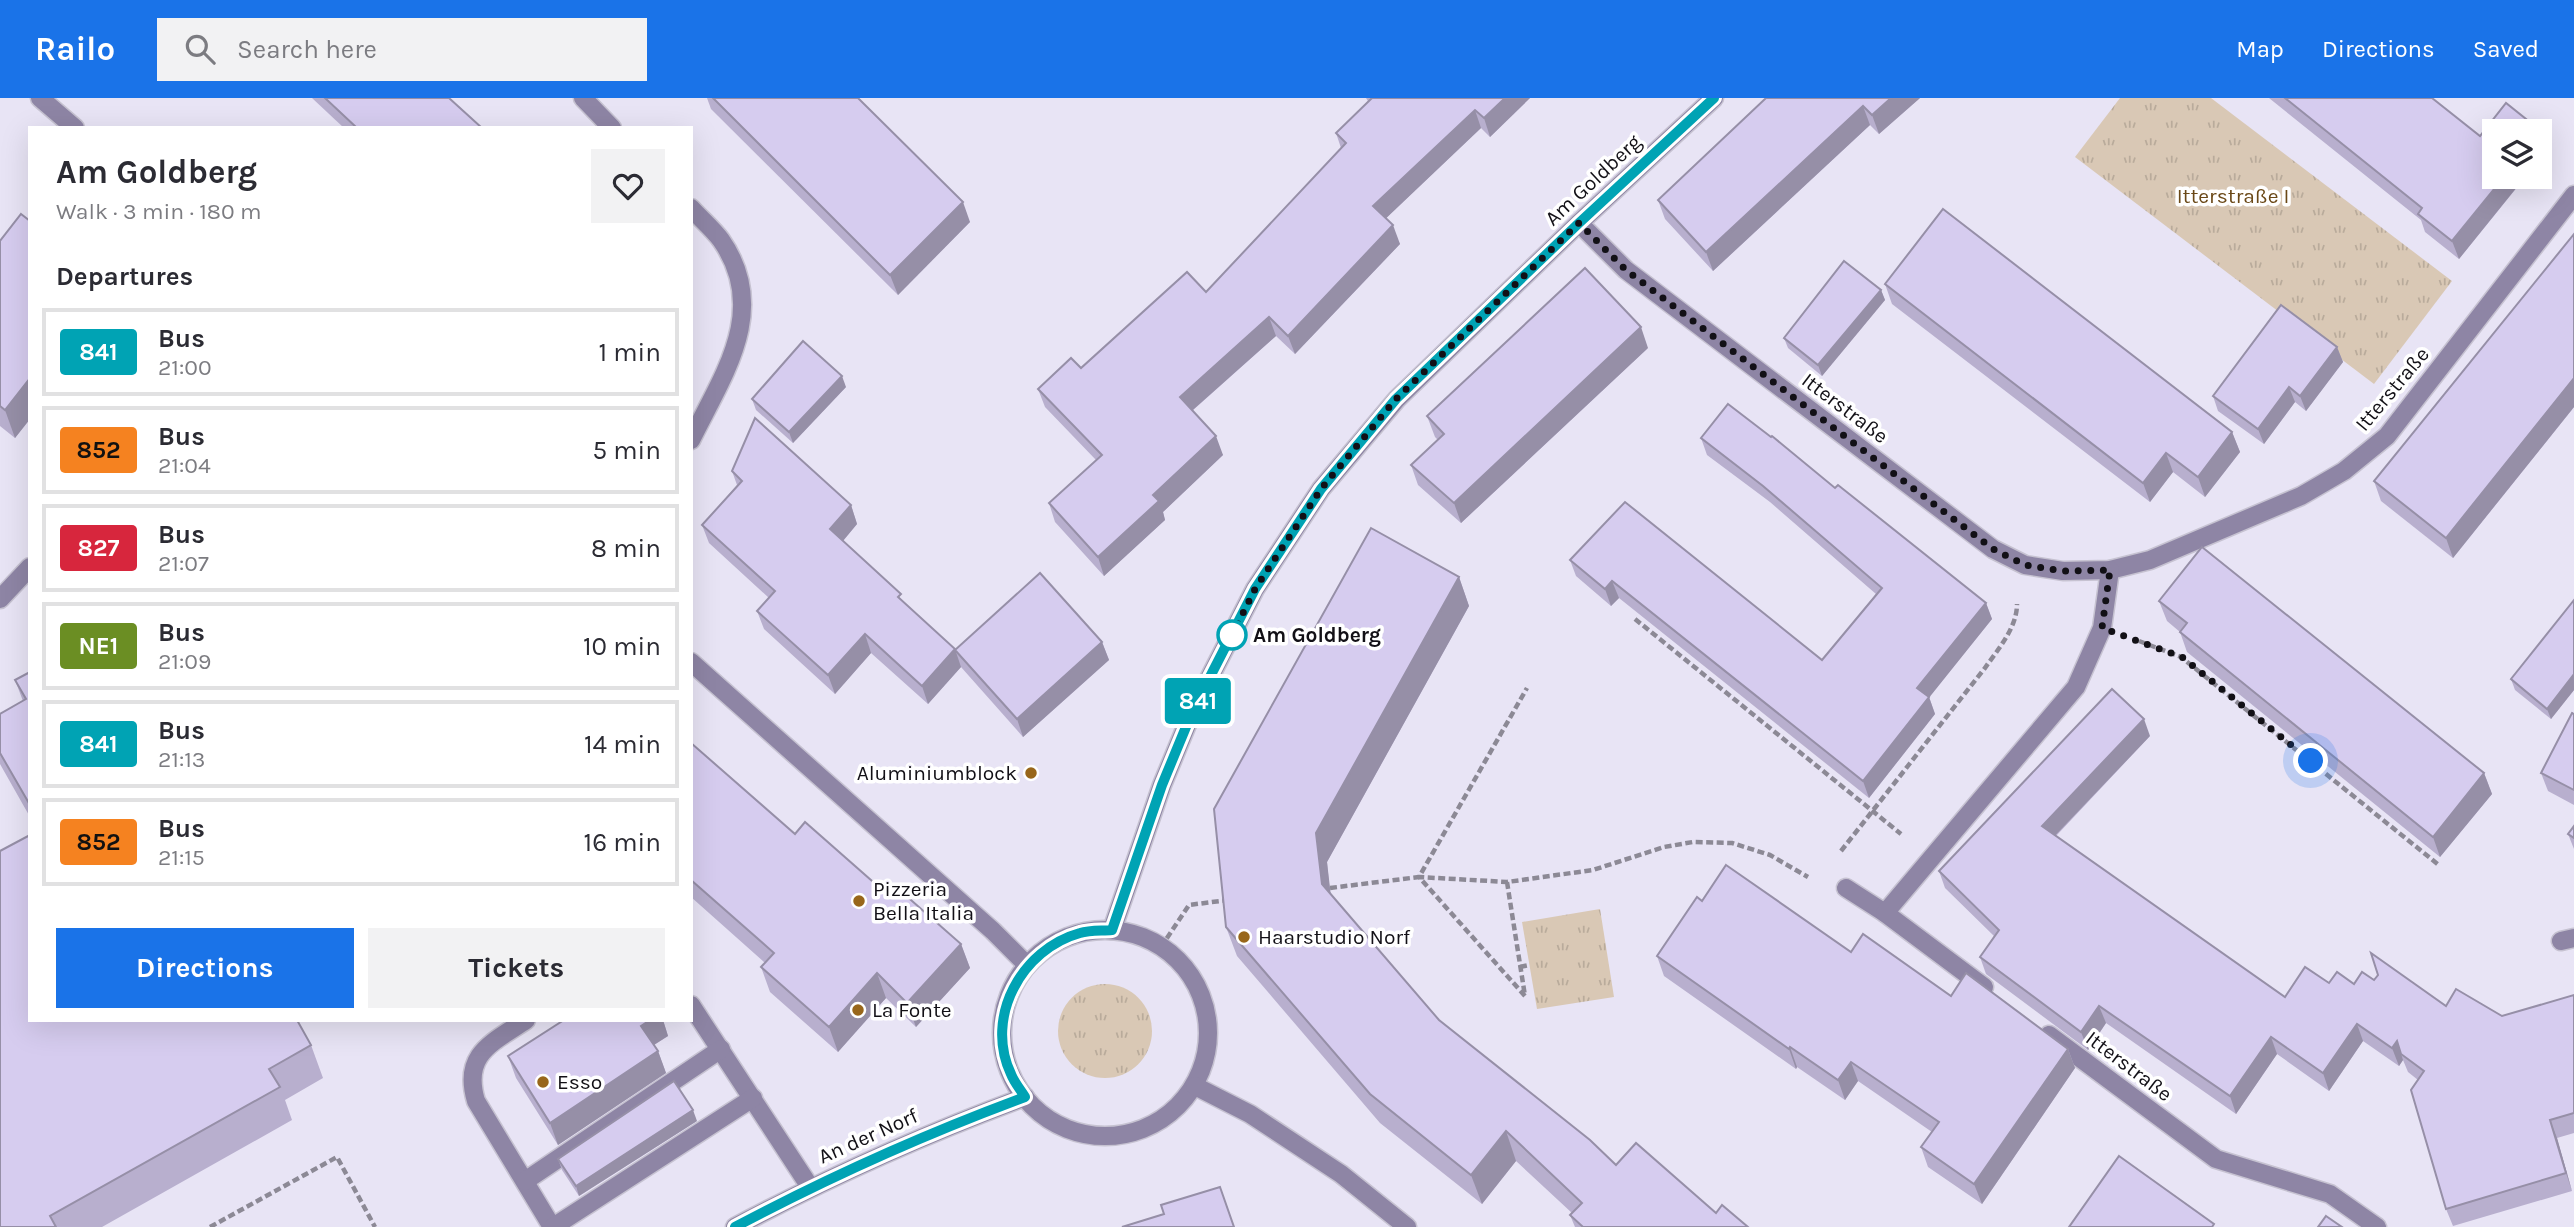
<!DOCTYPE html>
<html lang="en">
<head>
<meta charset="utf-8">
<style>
	:root { --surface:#fff; --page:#f2f2f3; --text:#2b2b33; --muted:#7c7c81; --line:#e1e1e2; --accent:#1a73e8 }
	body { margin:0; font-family:Karla,sans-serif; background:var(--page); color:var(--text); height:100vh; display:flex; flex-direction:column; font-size:26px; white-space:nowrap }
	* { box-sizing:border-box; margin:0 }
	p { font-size:23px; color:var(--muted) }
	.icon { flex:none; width:38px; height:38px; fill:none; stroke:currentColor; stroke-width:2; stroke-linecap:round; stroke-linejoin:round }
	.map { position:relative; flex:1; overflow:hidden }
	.side { position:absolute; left:28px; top:28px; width:665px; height:896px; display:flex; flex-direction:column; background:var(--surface); border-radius:0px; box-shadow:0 7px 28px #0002 }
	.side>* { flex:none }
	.badge { padding:0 14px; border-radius:5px; font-size:24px; line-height:46px }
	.controls { position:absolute; left:2482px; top:21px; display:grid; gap:14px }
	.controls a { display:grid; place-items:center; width:70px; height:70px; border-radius:0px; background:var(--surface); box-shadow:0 7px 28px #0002; font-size:35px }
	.you { position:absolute; width:35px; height:35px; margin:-18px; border:5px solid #fff; border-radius:50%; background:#1a73e8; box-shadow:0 0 0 10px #1a73e833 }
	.map>.badge { position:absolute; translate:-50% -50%; box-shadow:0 0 0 4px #fff }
	h2 { padding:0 28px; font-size:26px; line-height:63px }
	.round { display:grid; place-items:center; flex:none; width:74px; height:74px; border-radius:0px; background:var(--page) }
	.overview { display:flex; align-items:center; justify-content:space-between; height:119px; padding:0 28px }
	h1 { font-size:33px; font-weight:700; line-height:52px }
	.button { display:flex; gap:14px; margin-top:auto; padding:14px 28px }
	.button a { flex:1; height:80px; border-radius:0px; background:var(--accent); color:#fff; font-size:28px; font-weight:700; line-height:80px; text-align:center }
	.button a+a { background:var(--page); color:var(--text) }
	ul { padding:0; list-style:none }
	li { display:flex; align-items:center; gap:21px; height:88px; margin:0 14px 10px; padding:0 14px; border:4px solid var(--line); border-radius:0px }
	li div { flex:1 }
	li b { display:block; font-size:26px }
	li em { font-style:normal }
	li .badge { min-width:77px; font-weight:700; text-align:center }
	header { display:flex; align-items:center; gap:42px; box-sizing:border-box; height:98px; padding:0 35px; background:var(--accent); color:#fff }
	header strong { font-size:33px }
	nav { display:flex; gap:38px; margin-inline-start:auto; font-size:24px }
	.search { width:490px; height:63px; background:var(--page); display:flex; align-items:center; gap:18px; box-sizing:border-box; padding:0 24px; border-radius:0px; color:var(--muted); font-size:26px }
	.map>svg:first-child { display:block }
</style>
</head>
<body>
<header>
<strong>Railo</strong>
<div class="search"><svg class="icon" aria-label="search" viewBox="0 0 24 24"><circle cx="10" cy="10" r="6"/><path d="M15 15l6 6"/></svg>Search here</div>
<nav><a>Map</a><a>Directions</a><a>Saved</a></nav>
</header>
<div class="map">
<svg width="2574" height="1129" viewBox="0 0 2574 1129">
	<defs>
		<pattern id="grass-tufts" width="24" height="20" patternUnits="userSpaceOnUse" patternTransform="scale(1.75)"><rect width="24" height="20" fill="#d9c8b5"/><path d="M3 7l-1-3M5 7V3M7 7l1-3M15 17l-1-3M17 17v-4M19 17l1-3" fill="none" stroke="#b9ab9b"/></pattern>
	</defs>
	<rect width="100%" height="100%" fill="#e8e4f5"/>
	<!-- grass -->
	<g fill="url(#grass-tufts)">
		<path d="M2120 0H2211L2452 183 2374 286 2075 59Z"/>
		<path d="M1600 811 1614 899 1537 911 1522 824Z"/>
		<circle cx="1105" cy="933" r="47"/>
	</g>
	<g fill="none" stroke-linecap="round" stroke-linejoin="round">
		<!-- lane casing -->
		<g stroke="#c6c2d1" stroke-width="21">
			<g id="lane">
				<path d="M691 907 810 1089"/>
				<path d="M526 922C492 945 462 956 476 1003L552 1129"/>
				<path d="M525 1083 721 951"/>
				<path d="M553 1129 753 1000"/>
			</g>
		</g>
		<!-- street casing -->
		<g stroke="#c6c2d1" stroke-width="21">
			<g id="street">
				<path d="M40 0 75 30"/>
				<path d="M583 0 612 30"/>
				<path d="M691 110C701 121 713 131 721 142 770 212 723 277 691 342"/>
				<path d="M1579 125 1626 172 1993 451 2025 467 2063 473 2110 472 2150 462 2301 398 2344 373 2387 338 2574 97"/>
				<path d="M0 501 30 469"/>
				<path d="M691 564 993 833 1027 867"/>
				<path d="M1846 790 1885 815"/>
				<path d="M1112 832 1162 687 1193 612 1255 491 1321 391 1397 301 1579 125 1714 0"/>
				<circle cx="1105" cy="935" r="103"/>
				<path d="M2561 843 2574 840"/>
				<path d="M1984 889 1885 815 2076 589 2102 530 2110 472"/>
				<path d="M2049 937 2216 1061 2330 1096 2377 1129"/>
				<path d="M1195 988 1250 1016 1341 1076 1407 1129"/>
				<path d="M735 1129C829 1079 925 1036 1025 999"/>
			</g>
		</g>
		<!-- path -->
		<g stroke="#8c8995" stroke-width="4.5" stroke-dasharray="7 3.5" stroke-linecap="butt">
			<path d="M1635 521 1901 736"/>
			<path d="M2139 543 2181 559 2440 768"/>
			<path d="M1841 753 1985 570C1998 551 2017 530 2017 506"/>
			<path d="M1507 784 1525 898 1419 779 1507 784 1593 772 1664 749 1693 744 1732 745 1770 757 1808 779"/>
			<path d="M1330 790 1419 779 1527 590"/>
			<path d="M1161 849 1189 807 1228 802"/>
			<path d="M1520 869 1529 867"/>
			<path d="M210 1129 337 1059 375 1129"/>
		</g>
		<!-- lane -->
		<use href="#lane" stroke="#8e85a5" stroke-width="18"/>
		<!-- street -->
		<use href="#street" stroke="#8e85a5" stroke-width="18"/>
	</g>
	<!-- wall -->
	<g fill="#b8afce">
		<path d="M312 0H449L482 30H344Z"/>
		<path d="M707 0H858L970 124 898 197 711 11Z"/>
		<path d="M1366 0H1530L1490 39 1481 30 1386 120 1400 146 1295 256 1276 238 1192 313 1223 357 1163 414 1165 422 1104 478 1055 424 1049 405 1096 362 1045 309 1038 291 1081 270 1206 194 1341 50 1336 35 1368 3Z"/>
		<path d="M1766 0H1920L1879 36 1870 27 1713 173 1665 121 1658 102Z"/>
		<path d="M2269 0H2432L2480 38 2541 33 2548 51 2459 161 2425 134 2421 122Z"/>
		<path d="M30 123V321L15 340 0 328V143Z"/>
		<path d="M2574 136V309L2453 460 2381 403 2374 383Z"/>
		<path d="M1885 186 2232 334 2240 354 2205 399 2173 374 2150 404 1892 206Z"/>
		<path d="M1881 192 1885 202 1822 278 1788 250 1784 240Z"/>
		<path d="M2337 249 2343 264 2306 313 2295 304 2264 346 2218 313 2213 298Z"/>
		<path d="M1648 250 1461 425 1418 387 1411 367 1438 342 1435 339 1427 318Z"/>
		<path d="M846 289 793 345 756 312 752 301Z"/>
		<path d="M1701 340 1835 390 1986 505 1992 521 1929 599 1935 616 1869 700 1619 500 1611 508 1576 478 1570 462 1822 562 1876 496 1770 404 1707 357Z"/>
		<path d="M732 373 851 407 857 426 843 443 904 504 955 551 1102 544 1109 562 1023 639 961 569 928 606 871 555 835 596 764 531 757 513 769 500 709 445 702 427 737 387Z"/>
		<path d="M1459 479 1469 508 1327 764 1330 796 1439 922 1616 1067 1716 1115 1748 1129H1575L1570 1117 1572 1115 1516 1063 1482 1106 1380 1025 1237 858 1226 829Z"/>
		<path d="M2574 502V592L2551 621 2515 592 2511 581Z"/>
		<path d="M2159 503 2484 675 2492 696 2440 759 2187 554 2180 534 2167 523Z"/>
		<path d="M30 574V719L0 666V616L23 603 15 582Z"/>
		<path d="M2574 616V707L2548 693 2541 675Z"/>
		<path d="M2150 638 2056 738 2285 899 2329 885 2354 886 2374 882 2446 908 2502 918 2574 897V1035L2557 1040 2572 1093 2453 1128 2446 1111 2418 982 2408 974 2403 962 2399 968 2363 943 2329 993 2277 956 2236 1016 2106 925 2088 952 1986 876 1980 859 1994 838 1945 790 1939 773Z"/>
		<path d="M691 645 795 736 961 846 970 870 916 929 886 900 838 954 770 894 761 869 765 865 691 799Z"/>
		<path d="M2574 728V751L2568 736Z"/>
		<path d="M30 737 311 947 323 980 285 1002 292 1022 102 1129H0Z"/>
		<path d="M1702 803 1851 854 2068 951 2075 970 1982 1106 1928 1069 1921 1049 1932 1034 1858 983 1845 1002 1797 969 1796 971 1664 878 1657 858Z"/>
		<path d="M564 922H663L668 938 654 947 658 953 666 975 558 1047 516 980 508 958Z"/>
		<path d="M697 1023 579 1098 562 1072 558 1061Z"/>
	</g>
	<!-- shaded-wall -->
	<g fill="#968fa7">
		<path d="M1505 0H1530L1490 39 1484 20Z"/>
		<path d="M1891 0H1920L1879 36 1872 17Z"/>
		<path d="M1863 8 1870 27 1713 173 1706 154Z"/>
		<path d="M1475 12 1481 30 1380 126 1373 108Z"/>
		<path d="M2541 33 2548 51 2539 62V35Z"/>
		<path d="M2504 79H2525L2459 161 2452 143Z"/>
		<path d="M963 104 970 124 898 197 890 177Z"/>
		<path d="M1393 127 1400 146 1295 256 1288 238Z"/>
		<path d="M1881 192 1885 202 1822 278 1818 267Z"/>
		<path d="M1269 219 1276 238 1186 318 1180 299Z"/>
		<path d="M1641 229 1648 250 1461 425 1454 405Z"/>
		<path d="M2337 249 2343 264 2306 313 2300 298Z"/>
		<path d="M842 278 846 289 793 345 789 334Z"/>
		<path d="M30 280V321L15 340 5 312Z"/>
		<path d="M2574 280V309L2453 460 2446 440Z"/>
		<path d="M2289 289 2295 304 2264 346 2258 331Z"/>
		<path d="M2232 334 2240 354 2205 399 2198 379Z"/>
		<path d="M1216 338 1223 357 1163 414 1165 422 1104 478 1098 459 1153 397Z"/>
		<path d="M2166 355 2173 374 2150 404 2143 385Z"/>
		<path d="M851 407 857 426 837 450 830 431Z"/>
		<path d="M1459 479 1469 508 1327 764 1333 816 1322 786 1316 735Z"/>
		<path d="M1612 483 1619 500 1611 508 1605 491Z"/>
		<path d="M1986 505 1992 521 1924 606 1917 590Z"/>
		<path d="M865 536 871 555 835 596 828 577Z"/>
		<path d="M1102 544 1109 562 1023 639 1017 621Z"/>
		<path d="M955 551 961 569 928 606 922 588Z"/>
		<path d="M2574 576V592L2551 621 2547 611Z"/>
		<path d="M1929 599 1935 616 1869 700 1863 683Z"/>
		<path d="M2144 621 2150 638 2048 745 2042 728Z"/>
		<path d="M2484 675 2492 696 2440 759 2433 739Z"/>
		<path d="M961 846 970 870 916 929 907 905Z"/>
		<path d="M877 875 886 900 838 954 829 929Z"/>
		<path d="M2099 908 2106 925 2088 952 2081 934Z"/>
		<path d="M650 922H663L668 938 649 950 641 928Z"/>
		<path d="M2357 926 2363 943 2329 993 2323 975Z"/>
		<path d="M2271 939 2277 956 2236 1016 2230 998Z"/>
		<path d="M2397 943 2403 962 2399 968 2392 950Z"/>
		<path d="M1790 949 1797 969 1796 971 1789 951Z"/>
		<path d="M2068 951 2075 970 1982 1106 1974 1086Z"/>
		<path d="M658 953 666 975 558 1047 550 1025Z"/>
		<path d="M1851 964 1858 983 1845 1002 1838 982Z"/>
		<path d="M693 1012 697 1023 579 1098 576 1088Z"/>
		<path d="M2550 1022 2557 1040 2572 1093 2566 1075Z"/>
		<path d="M1506 1033 1516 1063 1482 1106 1471 1077Z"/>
	</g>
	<!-- building -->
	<g fill="#d6ccef" stroke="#968fa7" stroke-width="2">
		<path d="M325 0H449L482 30H357Z"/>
		<path d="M713 0H858L963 104 890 177Z"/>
		<path d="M1372 0H1505L1484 20 1475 12 1373 108 1393 127 1288 238 1269 219 1180 299 1216 338 1153 397 1159 403 1098 459 1049 405 1102 357 1038 291 1071 260 1081 270 1187 174 1206 194 1346 45 1336 35Z"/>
		<path d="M1766 0H1891L1872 17 1863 8 1706 154 1658 102Z"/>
		<path d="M2285 0H2432L2480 38 2506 5 2541 33 2539 35V33H2494V79H2504L2452 143 2418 116 2422 110Z"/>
		<path d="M1943 111 2232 334 2198 379 2166 355 2143 385 1885 186Z"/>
		<path d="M21 116 30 123V280L5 312 0 308V143Z"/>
		<path d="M2574 136V280L2446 440 2374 383Z"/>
		<path d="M1844 163 1881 192 1818 267 1784 240Z"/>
		<path d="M1585 170 1641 229 1454 405 1411 367 1444 336 1427 318Z"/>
		<path d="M2281 207 2337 249 2300 298 2289 289 2258 331 2213 298Z"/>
		<path d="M803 243 842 278 789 334 752 301Z"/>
		<path d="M1728 306 1771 339 1772 338 1835 390 1838 387 1986 505 1917 590 1929 599 1863 683 1612 483 1605 491 1570 462 1625 404 1822 562 1882 490 1763 388 1701 340Z"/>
		<path d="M755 320 851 407 830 431 901 496 898 499 955 551 922 588 865 536 828 577 757 513 775 493 702 427 742 383 732 373Z"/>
		<path d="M1371 430 1459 479 1316 735 1322 786 1439 922 1590 1042 1616 1067 1636 1045 1716 1115 1722 1107 1748 1129H1583L1570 1117 1582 1105 1506 1033 1471 1077 1370 996 1226 829 1214 711Z"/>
		<path d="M2202 449 2484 675 2433 739 2180 534 2187 525 2159 503Z"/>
		<path d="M1040 475 1102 544 1017 621 955 552Z"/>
		<path d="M2574 502V576L2547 611 2511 581Z"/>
		<path d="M30 574V707L0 655V616L26 601 15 582Z"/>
		<path d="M2112 591 2144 621 2042 728 2285 899 2305 869 2329 885 2337 874 2354 886 2362 874 2374 882 2378 877 2371 855 2446 908 2456 891 2502 918 2574 897V1015L2550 1022 2566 1075 2446 1111 2411 992 2424 973 2401 956 2397 943 2392 950 2357 926 2323 975 2271 939 2230 998 2099 908 2081 934 1980 859 1999 832 1939 773Z"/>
		<path d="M2572 615 2574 616V692L2541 675Z"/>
		<path d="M691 645 795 736 805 724 888 797 895 788 961 846 907 905 877 875 829 929 761 869 774 855 691 782Z"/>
		<path d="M2574 728V740L2568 736Z"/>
		<path d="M30 737V922H297L311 947 269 971 280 989 50 1118 56 1129H0V753Z"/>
		<path d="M1726 767 1851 854 1863 836 1951 898 1966 875 2068 951 1974 1086 1921 1049 1939 1024 1851 964 1838 982 1790 949 1789 951 1657 858 1697 799 1702 803Z"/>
		<path d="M564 922H650L641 928 658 953 550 1025 508 958Z"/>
		<path d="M674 983 693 1012 576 1088 558 1061Z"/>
		<path d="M2119 1058 2214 1126 2212 1129H2069Z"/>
		<path d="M1220 1089 1234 1129H1122L1164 1116 1161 1107Z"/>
		<path d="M2326 1118 2342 1129H2318Z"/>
	</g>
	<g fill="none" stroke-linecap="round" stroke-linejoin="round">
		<!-- line casing -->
		<g stroke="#fff" stroke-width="16">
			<path id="line" d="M735 1129C829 1079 925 1036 1025 999 1020 991 1014 984 1011 976 984 919 1022 851 1080 835 1090 832 1102 833 1112 832L1162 687 1193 612 1255 491 1321 391 1396 301 1579 125 1714 0"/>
		</g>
		<!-- line -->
		<use href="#line" stroke="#00a3b4" stroke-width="10"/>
		<!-- walk -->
		<path stroke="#121016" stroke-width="7" stroke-dasharray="0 12.6" d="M1232 537 1255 491 1321 391 1396 301 1579 125 1626 172 1993 451 2025 467 2063 473 2110 472 2102 530 2182 559 2311 663"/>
	</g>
	<!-- markers -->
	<circle fill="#fff" stroke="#00a3b4" stroke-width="3.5" cx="1232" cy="537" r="14"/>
	<g fill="#98661a" stroke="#fff" stroke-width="2.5">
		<circle cx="1031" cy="675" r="7"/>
		<circle cx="859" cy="803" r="7"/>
		<circle cx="1244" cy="839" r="7"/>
		<circle cx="858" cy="912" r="7"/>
		<circle cx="543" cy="984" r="7"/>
	</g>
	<g text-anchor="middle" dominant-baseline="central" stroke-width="7" stroke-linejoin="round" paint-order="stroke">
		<!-- street labels -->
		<g font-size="21" fill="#121016" stroke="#fff">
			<text transform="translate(1593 82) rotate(-43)">Am Goldberg</text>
			<text transform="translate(2392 291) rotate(-50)">Itterstraße</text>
			<text transform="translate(1845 310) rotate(37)">Itterstraße</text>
			<text transform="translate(2129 968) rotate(37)">Itterstraße</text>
			<text transform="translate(868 1038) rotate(-24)">An der Norf</text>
		</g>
		<!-- park labels -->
		<g font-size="21" fill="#6a4817" stroke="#fff">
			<text x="2233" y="98">Itterstraße I</text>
		</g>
		<!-- stop labels -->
		<g font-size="21" font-weight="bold" fill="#121016" stroke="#fff" text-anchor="start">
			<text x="1253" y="537">Am Goldberg</text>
		</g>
		<!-- poi labels -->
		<g font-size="21" fill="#121016" stroke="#fff" text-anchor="start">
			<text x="1017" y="675" text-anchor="end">Aluminiumblock</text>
			<text x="873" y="791">Pizzeria<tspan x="873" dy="24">Bella Italia</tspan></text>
			<text x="1258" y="839">Haarstudio Norf</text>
			<text x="872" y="912">La Fonte</text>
			<text x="557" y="984">Esso</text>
		</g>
	</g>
</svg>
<div class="controls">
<a><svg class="icon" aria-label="layers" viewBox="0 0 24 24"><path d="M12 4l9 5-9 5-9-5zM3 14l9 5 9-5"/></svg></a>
</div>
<div class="you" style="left:2311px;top:663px"></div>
<b class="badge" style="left:1198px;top:603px;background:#00a3b4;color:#fff">841</b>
<section class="side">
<div class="overview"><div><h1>Am Goldberg</h1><p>Walk · 3 min · 180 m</p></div><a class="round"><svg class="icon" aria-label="heart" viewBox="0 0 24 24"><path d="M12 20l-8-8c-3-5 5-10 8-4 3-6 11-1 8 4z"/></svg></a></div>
<h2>Departures</h2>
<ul>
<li><span class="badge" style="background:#00a3b4;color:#fff">841</span><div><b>Bus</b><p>21:00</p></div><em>1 min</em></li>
<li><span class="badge" style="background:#f58220;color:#111">852</span><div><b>Bus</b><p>21:04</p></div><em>5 min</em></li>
<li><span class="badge" style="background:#d7263d;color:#fff">827</span><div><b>Bus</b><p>21:07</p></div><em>8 min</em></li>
<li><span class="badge" style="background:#6b8e23;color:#fff">NE1</span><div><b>Bus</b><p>21:09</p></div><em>10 min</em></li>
<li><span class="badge" style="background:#00a3b4;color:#fff">841</span><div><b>Bus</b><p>21:13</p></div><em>14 min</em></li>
<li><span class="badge" style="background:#f58220;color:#111">852</span><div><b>Bus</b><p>21:15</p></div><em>16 min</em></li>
</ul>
<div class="button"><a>Directions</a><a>Tickets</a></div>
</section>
</div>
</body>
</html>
